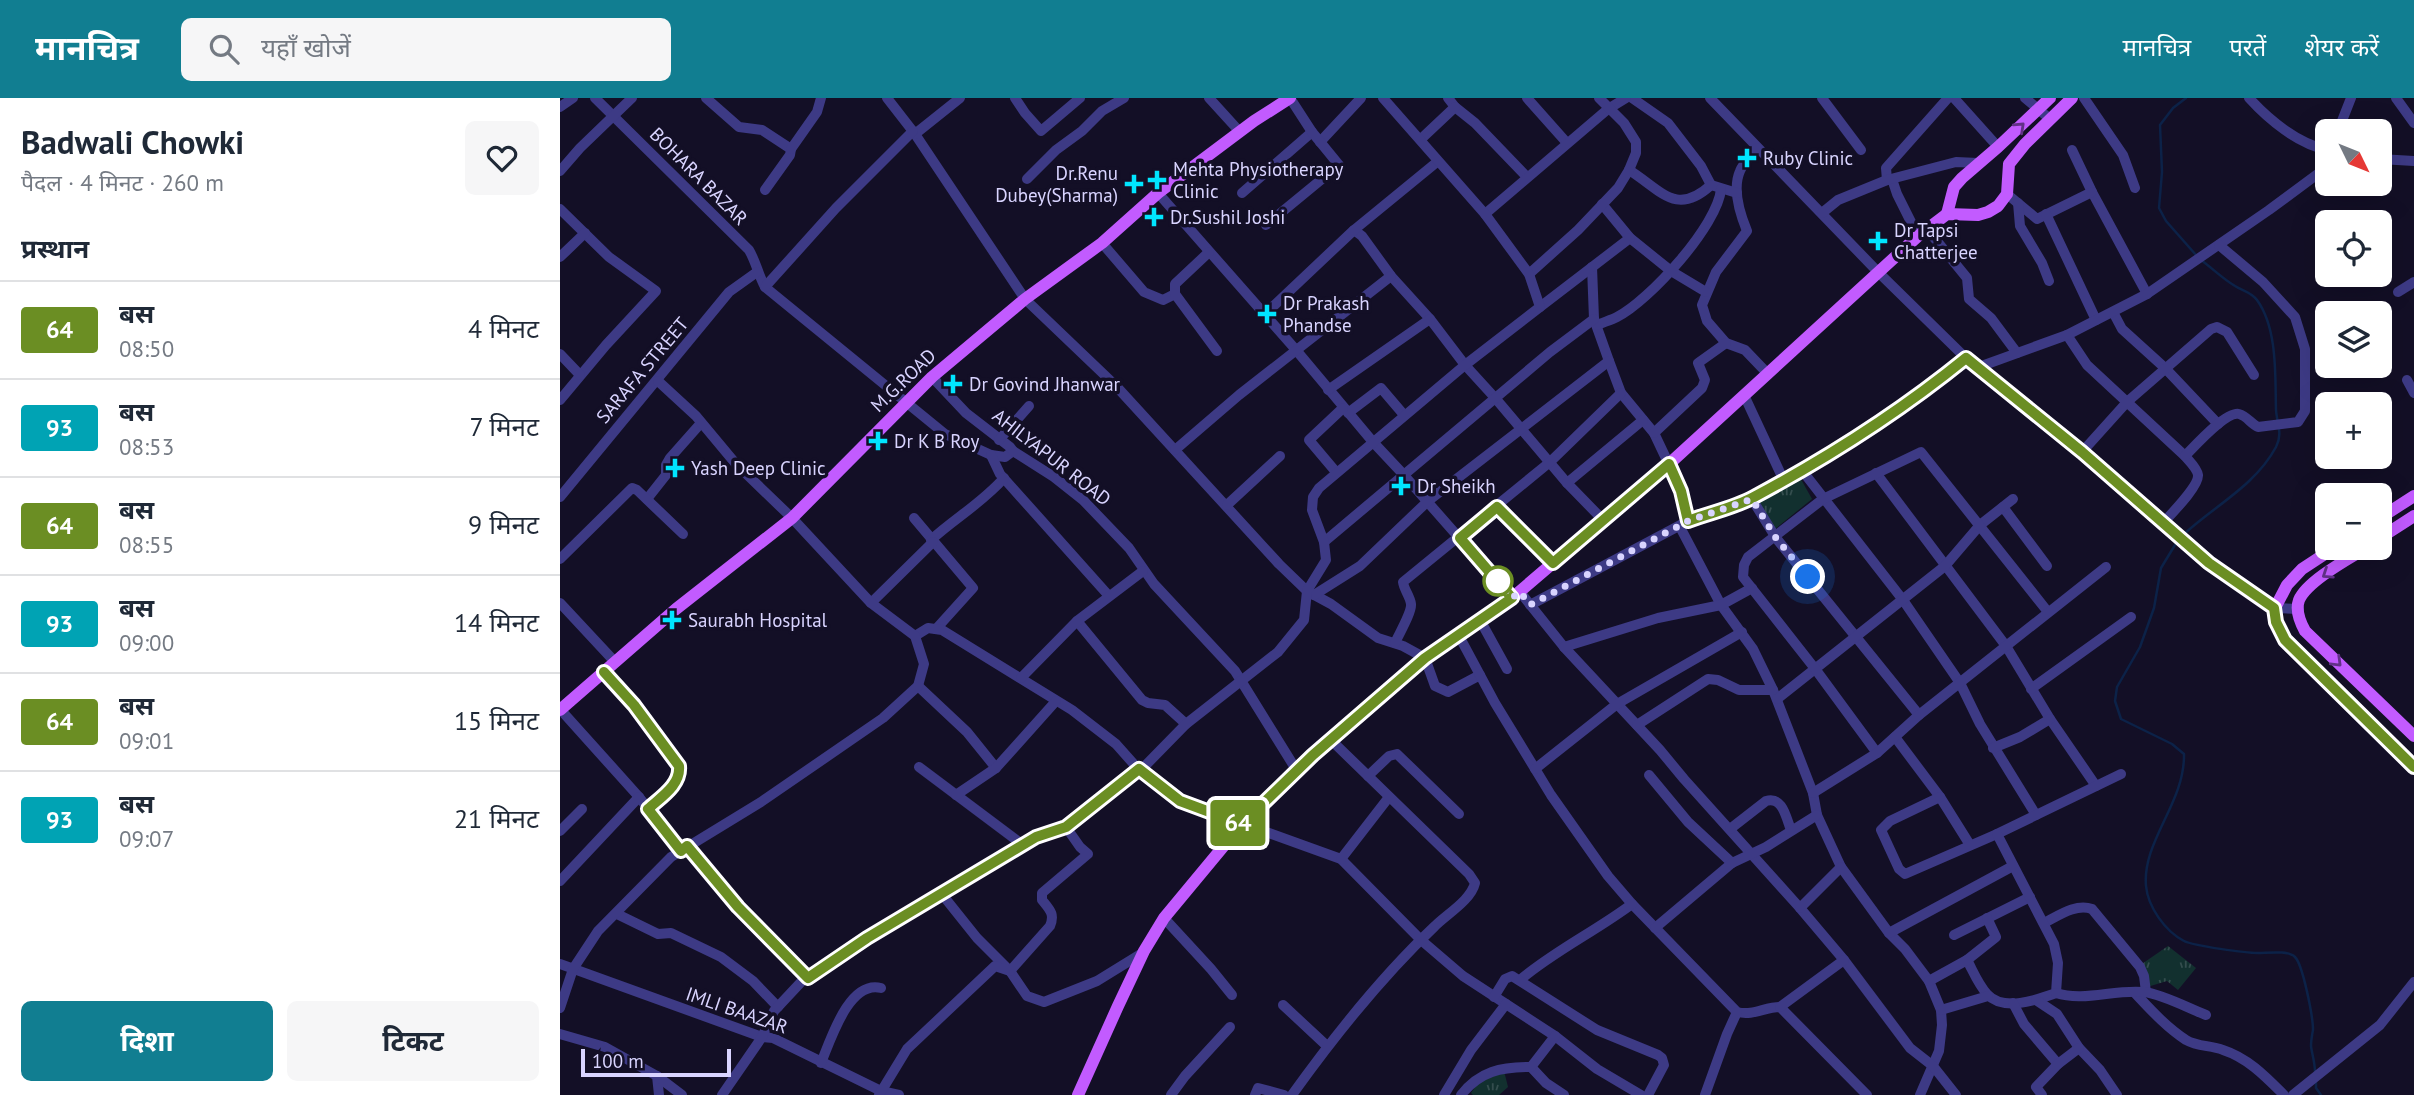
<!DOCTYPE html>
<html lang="hi">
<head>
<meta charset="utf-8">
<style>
	:root { --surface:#fff; --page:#f6f6f7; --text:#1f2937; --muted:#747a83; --line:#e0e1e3; --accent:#117e91 }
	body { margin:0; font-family:"PT Sans","Noto Sans Devanagari",sans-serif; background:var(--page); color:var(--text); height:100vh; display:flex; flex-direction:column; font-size:26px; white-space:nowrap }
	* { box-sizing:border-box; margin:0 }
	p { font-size:23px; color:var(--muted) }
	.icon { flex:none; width:38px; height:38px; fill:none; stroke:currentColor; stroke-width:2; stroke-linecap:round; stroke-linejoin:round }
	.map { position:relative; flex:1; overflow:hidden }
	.details { display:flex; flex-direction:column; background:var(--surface); width:560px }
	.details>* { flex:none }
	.badge { padding:0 14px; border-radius:5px; font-size:24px; line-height:46px }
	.needle { width:46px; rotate:133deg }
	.buttons { position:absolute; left:1755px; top:21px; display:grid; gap:14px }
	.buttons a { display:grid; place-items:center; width:77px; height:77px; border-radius:10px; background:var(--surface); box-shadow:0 7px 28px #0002; font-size:35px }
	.scale { position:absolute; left:21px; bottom:18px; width:150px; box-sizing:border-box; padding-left:7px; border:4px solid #d9d4ff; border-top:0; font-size:19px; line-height:24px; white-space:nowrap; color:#d9d4ff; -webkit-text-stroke:5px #130f26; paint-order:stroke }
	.you { position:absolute; width:35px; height:35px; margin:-18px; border:5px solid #fff; border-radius:50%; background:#1a73e8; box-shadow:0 0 0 10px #1a73e833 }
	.map>.badge { position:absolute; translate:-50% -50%; box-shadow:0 0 0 4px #fff }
	h2 { padding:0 21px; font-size:26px; line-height:63px }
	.round { display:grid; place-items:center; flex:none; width:74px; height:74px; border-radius:10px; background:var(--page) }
	.head { display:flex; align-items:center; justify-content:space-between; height:119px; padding:0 21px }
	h1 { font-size:33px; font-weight:700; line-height:52px }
	.primary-button { display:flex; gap:14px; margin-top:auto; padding:14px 21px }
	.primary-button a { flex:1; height:80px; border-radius:10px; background:var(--accent); color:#fff; font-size:28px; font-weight:700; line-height:80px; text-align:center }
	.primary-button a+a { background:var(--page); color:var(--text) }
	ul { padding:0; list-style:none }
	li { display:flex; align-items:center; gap:21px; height:98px; padding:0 21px; border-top:2px solid var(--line) }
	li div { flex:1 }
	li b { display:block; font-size:26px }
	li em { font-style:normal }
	li .badge { min-width:77px; font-weight:700; text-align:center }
	header { display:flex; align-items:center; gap:42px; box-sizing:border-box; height:98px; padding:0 35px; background:var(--accent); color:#fff }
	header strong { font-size:33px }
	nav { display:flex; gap:38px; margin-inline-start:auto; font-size:24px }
	.search { width:490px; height:63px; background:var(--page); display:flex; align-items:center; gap:18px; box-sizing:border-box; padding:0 24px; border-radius:10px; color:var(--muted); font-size:26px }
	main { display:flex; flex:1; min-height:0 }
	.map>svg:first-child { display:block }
</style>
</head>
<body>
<header>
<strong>मानचित्र</strong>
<div class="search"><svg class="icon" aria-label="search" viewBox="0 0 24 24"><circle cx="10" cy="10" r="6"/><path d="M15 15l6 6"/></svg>यहाँ खोजें</div>
<nav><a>मानचित्र</a><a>परतें</a><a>शेयर करें</a></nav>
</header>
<main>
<section class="details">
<div class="head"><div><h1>Badwali Chowki</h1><p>पैदल · 4 मिनट · 260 m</p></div><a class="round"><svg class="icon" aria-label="heart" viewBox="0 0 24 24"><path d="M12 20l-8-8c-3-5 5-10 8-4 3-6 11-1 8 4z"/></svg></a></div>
<h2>प्रस्थान</h2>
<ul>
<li><span class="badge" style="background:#6b8e23;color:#fff">64</span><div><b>बस</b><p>08:50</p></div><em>4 मिनट</em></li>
<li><span class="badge" style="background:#00a3b4;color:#fff">93</span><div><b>बस</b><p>08:53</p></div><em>7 मिनट</em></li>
<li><span class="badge" style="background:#6b8e23;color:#fff">64</span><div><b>बस</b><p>08:55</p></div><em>9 मिनट</em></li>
<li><span class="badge" style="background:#00a3b4;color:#fff">93</span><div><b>बस</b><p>09:00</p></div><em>14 मिनट</em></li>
<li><span class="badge" style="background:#6b8e23;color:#fff">64</span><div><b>बस</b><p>09:01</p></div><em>15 मिनट</em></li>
<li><span class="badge" style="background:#00a3b4;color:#fff">93</span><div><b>बस</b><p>09:07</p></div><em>21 मिनट</em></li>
</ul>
<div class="primary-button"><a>दिशा</a><a>टिकट</a></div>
</section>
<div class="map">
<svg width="1854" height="997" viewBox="0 0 1854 997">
	<defs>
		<pattern id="park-tufts" width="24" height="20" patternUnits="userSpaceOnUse" patternTransform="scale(1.75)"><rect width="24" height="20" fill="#12302f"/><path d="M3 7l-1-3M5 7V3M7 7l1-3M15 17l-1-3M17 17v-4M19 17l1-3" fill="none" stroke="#344d4e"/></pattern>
	</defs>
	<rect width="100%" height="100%" fill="#130f26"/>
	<!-- park -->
	<g fill="url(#park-tufts)">
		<path d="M1238 376 1252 401 1215 431 1196 400Z"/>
		<path d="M1608 848 1636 870 1618 892 1607 883 1587 889 1576 870Z"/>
		<path d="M944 973 948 989 939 997H913L911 995 922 979Z"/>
	</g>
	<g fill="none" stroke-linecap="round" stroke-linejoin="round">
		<!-- stream -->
		<g stroke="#0c2248" stroke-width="2.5">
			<path d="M1626 0 1613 10 1600 27 1602 74 1599 110 1606 123 1636 157"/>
			<path d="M1623 437C1654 408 1695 388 1716 349 1723 336 1717 326 1716 312 1715 279 1718 231 1697 202 1691 194 1683 193 1675 188 1663 181 1652 170 1641 162"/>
			<path d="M1618 442 1601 470 1594 510 1580 549 1557 589 1555 603 1561 621 1612 646 1624 656C1625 705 1582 743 1586 788 1588 809 1605 833 1624 843 1634 848 1686 855 1698 855 1708 855 1728 852 1735 859 1743 867 1753 919 1753 932 1752 937 1751 942 1751 948 1752 956 1755 965 1755 974"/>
			<path d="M1756 984V990L1761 997"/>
		</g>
		<!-- minor -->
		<g stroke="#3d3a85" stroke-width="10">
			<path d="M35 0 189 152C196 164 198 176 205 189L385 336 431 357 445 359 453 353"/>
			<path d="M146 0 179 29 202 32 231 51 230 57 205 92"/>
			<path d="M327 0 355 36 465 201 556 288 719 466 747 493 771 506 818 540 843 548 865 560 875 588 888 594 920 577"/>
			<path d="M455 0 465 15 481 33 520 0"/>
			<path d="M649 0 680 34"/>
			<path d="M888 0 895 9 915 25 967 79"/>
			<path d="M967 0 1007 45"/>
			<path d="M1072 0 1108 25 1141 68 1151 87"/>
			<path d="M1150 0 1317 173 1416 270 1522 354 1649 465 1715 510 1739 511"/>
			<path d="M1262 0 1301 52"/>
			<path d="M1394 0 1438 49"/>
			<path d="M1465 0 1490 21"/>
			<path d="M1524 0 1563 57 1575 90"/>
			<path d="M1689 0C1709 22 1738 46 1768 52"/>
			<path d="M1836 0 1854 25"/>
			<path d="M0 9 13 0"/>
			<path d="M1778 33 1791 0"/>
			<path d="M355 36 400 0"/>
			<path d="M861 41 895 9"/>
			<path d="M760 44 801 0"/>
			<path d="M1197 50C1192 57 1183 65 1180 73 1172 91 1180 116 1187 133L1156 174 1142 207 1147 223 1166 245 1185 252 1208 276"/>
			<path d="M231 51 257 14 261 0"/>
			<path d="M1512 52 1532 94 1587 196"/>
			<path d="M1820 61 1854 63"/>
			<path d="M1069 72C1101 92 1116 119 1151 87L1177 95"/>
			<path d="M0 73 20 50 72 0"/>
			<path d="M467 81 496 52 522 33 542 13 564 0"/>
			<path d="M1332 81 1337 96 1358 138"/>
			<path d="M1327 82 1326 70 1388 0"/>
			<path d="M598 95 736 252 813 344 843 376 952 500"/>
			<path d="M682 95 752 34"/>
			<path d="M1447 96 1477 121 1532 94"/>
			<path d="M1458 105 1460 128 1482 165 1489 183"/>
			<path d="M1042 106 1070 140 1111 173 1146 194"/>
			<path d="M0 111 49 159 96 193 46 247 0 302"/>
			<path d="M1262 115 1278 102 1327 82 1396 64 1418 65"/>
			<path d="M925 116 1048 11 1066 0"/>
			<path d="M1486 116 1536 222"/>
			<path d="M706 127 779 67 752 34 730 0"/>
			<path d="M1367 131 1407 180 1409 201 1431 220 1457 255"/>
			<path d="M794 132 802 138 831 178 870 221 905 267 936 301 1007 385 1043 422"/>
			<path d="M542 145 584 194 603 202 615 196"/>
			<path d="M649 154 615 186V196L657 253"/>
			<path d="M0 159 25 135"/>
			<path d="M1032 169 1034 221 1049 263 1061 295 1094 335 1121 392 1128 423"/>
			<path d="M969 176 1018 132 1058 90 1069 72 1076 55V44L1064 25 1039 0"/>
			<path d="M205 189 276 110 353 33"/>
			<path d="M1838 194 1854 184"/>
			<path d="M980 209 1070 140"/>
			<path d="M1553 214 1562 231 1605 270 1658 326"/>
			<path d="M705 216 794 132 877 64"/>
			<path d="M1037 227C1044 224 1051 222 1057 219 1089 203 1158 127 1161 91"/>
			<path d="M1507 237 1527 267 1625 358C1630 364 1637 370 1638 377 1639 388 1612 415 1604 424"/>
			<path d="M0 256 20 277"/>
			<path d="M1416 270 1507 237 1587 196 1709 112 1759 75 1768 65"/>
			<path d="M372 279 406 315 450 349 453 353 494 379 523 402 569 450 594 486 675 573 737 673"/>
			<path d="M1847 282 1854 295"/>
			<path d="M768 292 870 221"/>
			<path d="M1184 297 1224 383"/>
			<path d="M788 315 821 290 844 317"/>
			<path d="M1094 335 1142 290 1145 282 1138 265 1166 245"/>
			<path d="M439 342 469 308"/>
			<path d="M615 352 679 297 831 178"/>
			<path d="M1522 354 1567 304 1651 231 1657 229 1667 234 1694 277"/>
			<path d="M431 357 440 376 549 498"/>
			<path d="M1625 358C1634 349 1666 313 1679 316 1687 318 1691 326 1698 329L1738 324 1745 313V251L1735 219 1703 184 1659 147"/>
			<path d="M1241 371 1343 502 1400 585 1420 626 1476 717"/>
			<path d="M776 374 749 342 783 310"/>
			<path d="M1316 375 1446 548 1490 621 1536 688"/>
			<path d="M1007 385 1083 322"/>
			<path d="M0 399 169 194 197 174"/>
			<path d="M87 401 106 377V367L110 360 141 325"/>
			<path d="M1192 401 1216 440 1359 617"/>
			<path d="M667 407 720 358"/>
			<path d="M937 409 993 465"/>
			<path d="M1443 409 1487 468"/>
			<path d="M354 420 413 490 376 531"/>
			<path d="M1120 429 1161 507 1193 551 1213 592 1253 695 1257 717 1281 769 1329 835 1345 851 1369 883 1381 912 1382 927 1379 953 1360 997"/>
			<path d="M371 442C395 420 422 405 444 380"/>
			<path d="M764 444 990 254 1034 221"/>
			<path d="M0 461 72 390 77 392 123 436"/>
			<path d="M960 494 1004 549 1100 652 1124 681 1240 810 1284 862 1350 950 1373 968 1396 997"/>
			<path d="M754 497 800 468 868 403 1049 263"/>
			<path d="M0 505 55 564"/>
			<path d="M311 505 373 444"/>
			<path d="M970 507 1128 423 1192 401 1278 350 1374 286 1407 260"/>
			<path d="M920 522 947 571"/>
			<path d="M517 523 582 602 588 605 605 607 626 626"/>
			<path d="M898 536 935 605 991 697 1048 778 1072 806 1177 914C1194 918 1204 909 1220 909L1307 997"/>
			<path d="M355 538 368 530 382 532 512 612 556 646 580 673 620 703 781 761 861 842 903 878 995 938 1037 971 1081 997"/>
			<path d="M835 545C839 536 852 514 851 506 850 498 844 492 843 484L990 364 1061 295"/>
			<path d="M1004 549 1098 520 1161 507 1192 490"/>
			<path d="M44 574 74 607 119 668C121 687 101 699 88 711"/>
			<path d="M461 580 517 523 583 473"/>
			<path d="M358 588 407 634 436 670"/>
			<path d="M1471 591 1571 519"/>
			<path d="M1217 601 1385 468 1420 427 1453 401"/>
			<path d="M0 611 79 699 121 753"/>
			<path d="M1077 627 1148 581 1158 582 1179 592H1213"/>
			<path d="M1335 639 1380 699 1410 747"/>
			<path d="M1433 650 1460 639 1490 621"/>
			<path d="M1317 655 1256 572 1183 479 1184 467 1188 459 1263 401 1361 354 1488 514"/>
			<path d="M359 669 463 747"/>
			<path d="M975 671 1057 606 1182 534"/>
			<path d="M580 673 626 626 718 554 744 522 747 493 766 462 764 444 752 412 753 399 759 390 905 267 980 209 969 176 925 116 823 0"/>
			<path d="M1089 677 1128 724 1172 765"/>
			<path d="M808 678 829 658 837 656 899 716"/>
			<path d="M1253 695 1317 655 1359 617 1546 469"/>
			<path d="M396 697 436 670 496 603"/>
			<path d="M1380 699 1330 723 1321 732 1339 771 1345 776 1437 736 1561 676"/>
			<path d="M1170 731 1206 703C1223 698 1226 720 1231 732"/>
			<path d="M0 733 22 711"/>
			<path d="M127 748 178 809 248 880"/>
			<path d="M781 761 829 699"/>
			<path d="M0 783 79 699"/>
			<path d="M381 795 417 840 450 873 467 898 484 904 537 883 584 854"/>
			<path d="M1240 810 1281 769"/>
			<path d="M57 816 98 836 111 835 161 859 193 883 218 909"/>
			<path d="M604 820 651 871 672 897"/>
			<path d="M1484 825C1498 818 1516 805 1532 811L1580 869 1584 878 1586 894"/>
			<path d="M1095 830 1172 765 1206 749 1257 717"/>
			<path d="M1329 835 1453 768"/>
			<path d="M1394 837 1470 799"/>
			<path d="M1407 862C1413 873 1418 886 1427 896 1443 914 1477 902 1496 895L1498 865 1494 846 1437 736"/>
			<path d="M0 866 202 939 213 940 321 993 339 997"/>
			<path d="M960 882C994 853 1036 833 1072 806"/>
			<path d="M1369 883 1407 862 1436 839 1427 820"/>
			<path d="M1574 894C1590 911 1606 929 1626 942 1638 949 1651 947 1663 952 1688 960 1706 979 1724 997"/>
			<path d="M1496 895C1524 904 1554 891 1584 894 1602 896 1628 910 1646 917"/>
			<path d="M934 899 945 881 952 878 1037 932 1098 957 1102 960 1104 967 1088 997"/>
			<path d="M1476 902 1497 916 1519 950 1540 972 1557 997"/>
			<path d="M1453 905 1464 926 1498 966"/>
			<path d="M723 907 767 948"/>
			<path d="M1220 909 1284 862"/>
			<path d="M0 910 13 871 38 833 111 759 201 704 323 620 358 588 364 566 355 538 311 505 232 420 176 366 136 318 98 283"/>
			<path d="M1381 912 1428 898"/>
			<path d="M0 936 45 949 97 978 99 997"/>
			<path d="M261 965C271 941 289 882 321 890"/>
			<path d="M971 969 986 985 1004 997"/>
			<path d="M97 978 122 997"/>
			<path d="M162 997 202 939 214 913 243 882 307 840 476 739 506 729 579 671"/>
			<path d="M319 997 347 951 435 868 450 873 490 828C495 816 490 812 482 802V795L528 756 520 749 506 729"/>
			<path d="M611 997 625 978 670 929"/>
			<path d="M695 997 698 990 724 997"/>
			<path d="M732 997C775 937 821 879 875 828 887 816 911 802 915 785L909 776 771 642"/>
			<path d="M884 997 911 952 946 906"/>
			<path d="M901 997C920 973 941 969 971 969L995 938"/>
			<path d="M1145 997 1167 936 1177 914"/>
			<path d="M1482 997 1476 989 1498 966 1519 950"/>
			<path d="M1733 997 1820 927 1854 884"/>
		</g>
		<!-- major -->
		<g stroke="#c25bff" stroke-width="12">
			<path d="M1387 116 1394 89 1402 80 1438 49 1490 0"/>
			<path d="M1820 420 1854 398"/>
			<path d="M1820 440 1854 418"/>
			<path d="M1774 450 1742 471 1727 487 1715 510 1716 524 1725 542 1746 565 1854 669"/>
			<path d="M1806 450C1788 461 1747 483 1739 502 1735 513 1740 524 1745 533L1854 638"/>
			<path d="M0 612 116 511 232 420 372 279 465 201 542 145 598 95 694 23 730 0"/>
			<path d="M518 997 558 908 584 853 604 820 682 726 753 657 865 560 952 500 1109 366 1358 138 1387 116 1418 117 1428 114 1438 108 1447 96 1449 66 1465 46 1512 0"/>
		</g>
	</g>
	<!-- one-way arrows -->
	<defs><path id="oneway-chevron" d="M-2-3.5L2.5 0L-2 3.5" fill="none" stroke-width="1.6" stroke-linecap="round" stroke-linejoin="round" transform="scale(1.75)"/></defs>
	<g stroke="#623188">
		<use href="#oneway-chevron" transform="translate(1460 29) rotate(-43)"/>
		<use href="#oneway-chevron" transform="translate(1767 476) rotate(146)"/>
		<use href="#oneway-chevron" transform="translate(1777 564) rotate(44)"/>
	</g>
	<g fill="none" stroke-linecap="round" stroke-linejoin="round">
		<!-- line casing -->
		<g stroke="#fff" stroke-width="16">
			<path id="line" d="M44 574 74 607 119 668C121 687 101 699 88 711L121 753 127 748 178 809 248 880 307 840 476 739 506 729 579 671 620 703 682 726 753 657 865 560 952 500 900 440 937 409 993 465 1109 366 1121 393 1128 423C1149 415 1174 410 1194 399 1267 360 1342 312 1406 260L1522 354 1649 465 1714 510 1716 524 1725 542 1854 669"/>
		</g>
		<!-- line -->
		<use href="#line" stroke="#6b8e23" stroke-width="10"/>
		<!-- walk -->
		<path stroke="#d9d4ff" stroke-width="7" stroke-dasharray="0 12.6" d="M938 483 952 500 960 494 970 507 1128 423 1192 401 1216 440 1248 479"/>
	</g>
	<!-- markers -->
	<g fill="#00e5ff" stroke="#130f26" stroke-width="2.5">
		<path d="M1183.5 49.5h7v7h7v7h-7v7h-7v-7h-7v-7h7z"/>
		<path d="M593.5 71.5h7v7h7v7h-7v7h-7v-7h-7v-7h7z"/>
		<path d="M570.5 75.5h7v7h7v7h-7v7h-7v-7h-7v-7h7z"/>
		<path d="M590.5 108.5h7v7h7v7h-7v7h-7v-7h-7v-7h7z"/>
		<path d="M1314.5 132.5h7v7h7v7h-7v7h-7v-7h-7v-7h7z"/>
		<path d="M703.5 205.5h7v7h7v7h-7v7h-7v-7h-7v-7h7z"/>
		<path d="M389.5 275.5h7v7h7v7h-7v7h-7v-7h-7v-7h7z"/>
		<path d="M314.5 332.5h7v7h7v7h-7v7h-7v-7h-7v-7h7z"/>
		<path d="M111.5 359.5h7v7h7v7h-7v7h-7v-7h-7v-7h7z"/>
		<path d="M837.5 377.5h7v7h7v7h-7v7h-7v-7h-7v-7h7z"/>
		<path d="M108.5 511.5h7v7h7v7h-7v7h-7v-7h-7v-7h7z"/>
	</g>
	<circle fill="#fff" stroke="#6b8e23" stroke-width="3.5" cx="938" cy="483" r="14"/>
	<g text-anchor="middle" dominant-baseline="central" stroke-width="7" stroke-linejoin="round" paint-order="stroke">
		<!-- poi labels -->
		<g font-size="19" fill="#d9d4ff" stroke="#130f26" text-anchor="start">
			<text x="1203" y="60">Ruby Clinic</text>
			<text x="613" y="71">Mehta Physiotherapy<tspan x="613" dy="22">Clinic</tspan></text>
			<text x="558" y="75" text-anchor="end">Dr.Renu<tspan x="558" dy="22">Dubey(Sharma)</tspan></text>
			<text x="610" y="119">Dr.Sushil Joshi</text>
			<text x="1334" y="132">Dr Tapsi<tspan x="1334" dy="22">Chatterjee</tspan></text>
			<text x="723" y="205">Dr Prakash<tspan x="723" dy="22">Phandse</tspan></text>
			<text x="409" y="286">Dr Govind Jhanwar</text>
			<text x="334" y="343">Dr K B Roy</text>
			<text x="131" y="370">Yash Deep Clinic</text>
			<text x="857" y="388">Dr Sheikh</text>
			<text x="128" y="522">Saurabh Hospital</text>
		</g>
		<!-- street labels -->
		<g font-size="19" fill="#d9d4ff" stroke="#130f26">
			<text transform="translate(139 78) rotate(45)">BOHARA BAZAR</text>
			<text transform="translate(82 272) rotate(-50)">SARAFA STREET</text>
			<text transform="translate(343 282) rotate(-44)">M.G.ROAD</text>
			<text transform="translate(492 359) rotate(38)">AHILYAPUR ROAD</text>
			<text transform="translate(177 912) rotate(19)">IMLI BAAZAR</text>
		</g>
	</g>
</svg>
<div class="buttons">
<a><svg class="needle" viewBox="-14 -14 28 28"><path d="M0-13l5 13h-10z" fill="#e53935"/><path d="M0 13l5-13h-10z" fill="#747a83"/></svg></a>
<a><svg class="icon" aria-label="locate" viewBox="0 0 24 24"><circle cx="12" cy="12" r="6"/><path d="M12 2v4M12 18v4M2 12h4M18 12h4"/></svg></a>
<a><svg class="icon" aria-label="layers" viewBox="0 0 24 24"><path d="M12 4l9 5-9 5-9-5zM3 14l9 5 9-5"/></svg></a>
<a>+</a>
<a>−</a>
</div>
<div class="scale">100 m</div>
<div class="you" style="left:1248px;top:479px"></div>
<b class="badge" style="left:678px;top:725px;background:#6b8e23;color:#fff">64</b>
</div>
</main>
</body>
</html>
